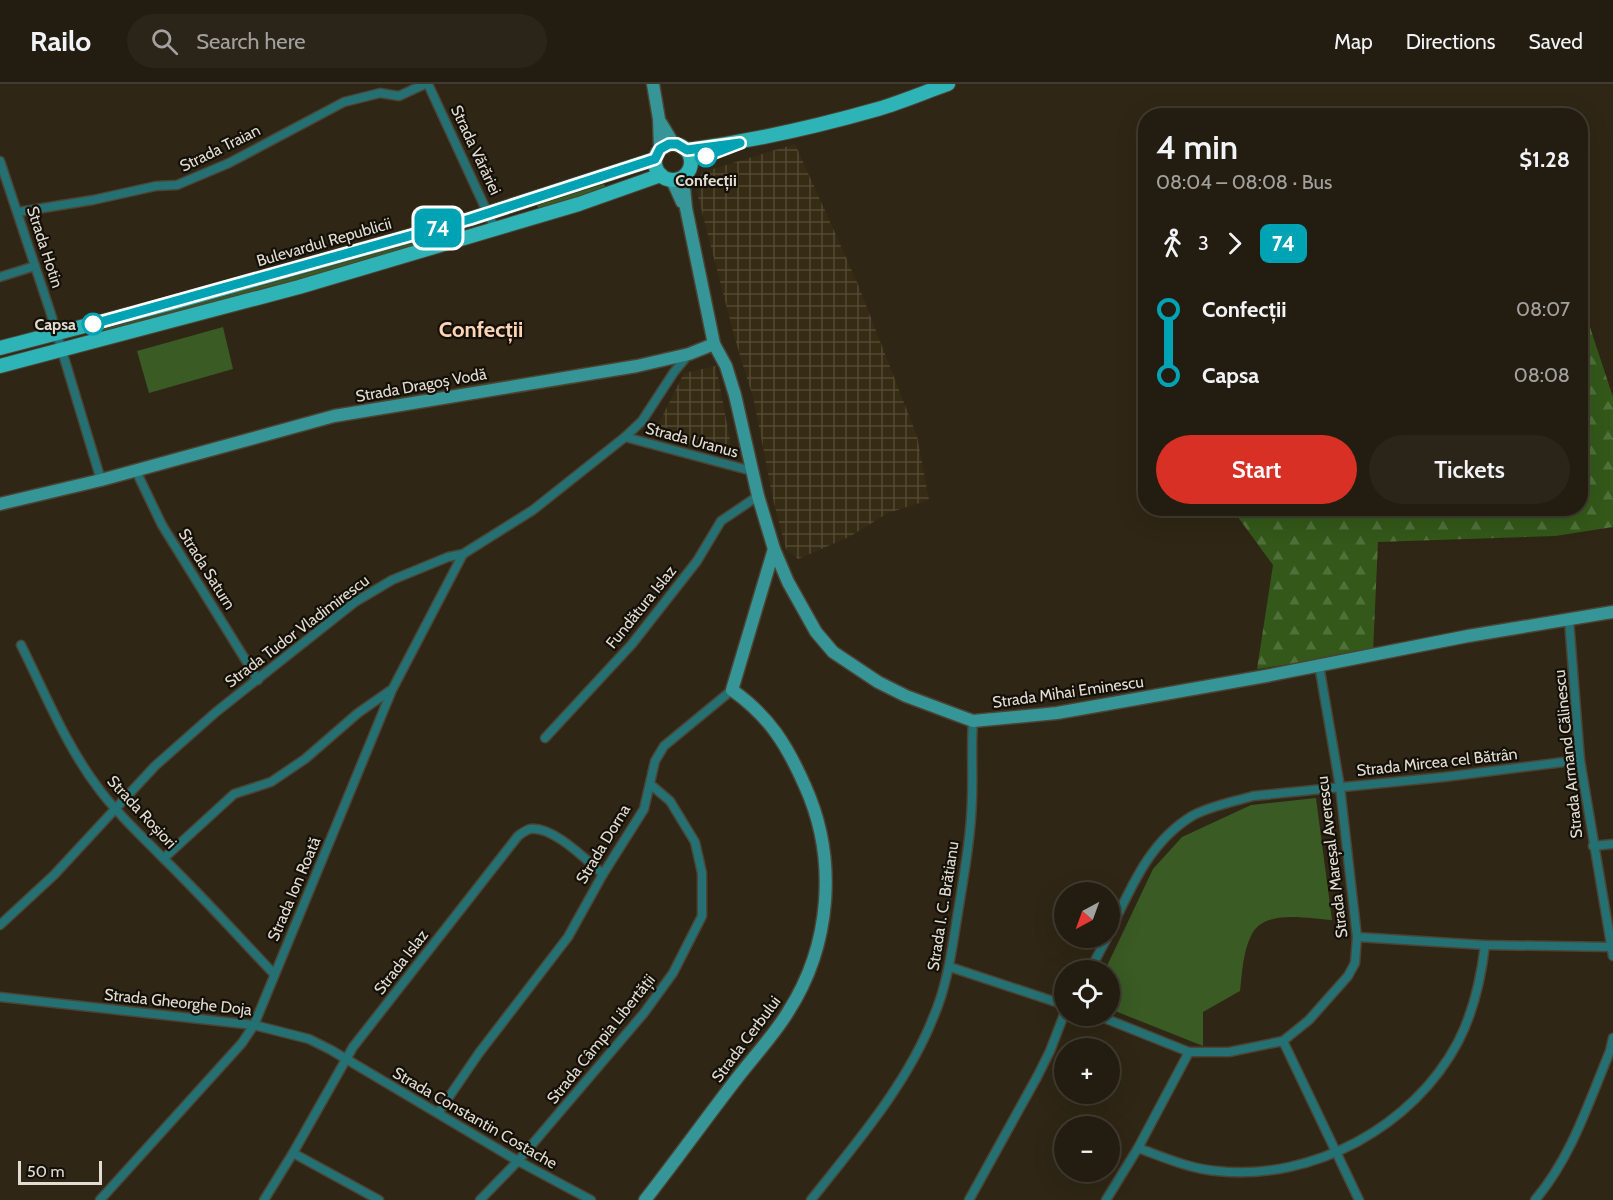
<!DOCTYPE html>
<html lang="en">
<head>
<meta charset="utf-8">
<style>
	:root { --surface:#231c10; --page:#2b2519; --text:#f1f3f6; --muted:#a3a19f; --line:#403a30; --accent:#d93025 }
	body { margin:0; font-family:Cabin,sans-serif; background:var(--page); color:var(--text); height:100vh; display:flex; flex-direction:column; font-size:22px; white-space:nowrap }
	* { box-sizing:border-box; margin:0 }
	p { font-size:20px; color:var(--muted) }
	.icon { flex:none; width:33px; height:33px; fill:none; stroke:currentColor; stroke-width:2; stroke-linecap:round; stroke-linejoin:round }
	.map { position:relative; flex:1; overflow:hidden }
	.details { position:absolute; left:1138px; top:24px; width:450px; height:408px; display:flex; flex-direction:column; background:var(--surface); border-radius:24px; box-shadow:0 6px 24px #0002,0 0 0 2px var(--line) }
	.details>* { flex:none }
	.badge { padding:0 12px; border-radius:9px; font-size:21px; line-height:39px }
	.needle { width:39px; rotate:221deg }
	.controls { position:absolute; left:1054px; top:798px; display:grid; gap:12px }
	.controls a { display:grid; place-items:center; width:66px; height:66px; border-radius:50%; background:var(--surface); box-shadow:0 6px 24px #0002,0 0 0 2px var(--line); font-size:30px }
	.scale { position:absolute; left:18px; bottom:15px; width:84px; box-sizing:border-box; padding-left:6px; border:3px solid #e2ddd2; border-top:0; font-size:16px; line-height:21px; white-space:nowrap; color:#e2ddd2; -webkit-text-stroke:4px #141008; paint-order:stroke }
	.map>.badge { position:absolute; translate:-50% -50%; box-shadow:0 0 0 3px #fff }
	.legs { display:flex; align-items:center; gap:9px; height:66px; padding:0 18px; font-size:20px }
	.legs p { margin-inline-start:auto }
	.summary { display:flex; align-items:center; justify-content:space-between; height:102px; padding:0 18px }
	h1 { font-size:33px; font-weight:600; line-height:45px }
	.action { display:flex; gap:12px; margin-top:auto; padding:12px 18px }
	.action a { flex:1; height:69px; border-radius:36px; background:var(--accent); color:#fff; font-size:24px; font-weight:600; line-height:69px; text-align:center }
	.action a+a { background:var(--page); color:var(--text) }
	ul { padding:0 18px; list-style:none }
	li { display:flex; align-items:center; gap:21px; height:66px; font-size:22px }
	li i { display:grid; place-items:center; width:9px; height:100%; margin:0 8px; background:currentColor }
	li i::after { content:''; width:15px; height:15px; margin:-8px; border:4px solid; border-radius:50%; background:var(--surface) }
	li p { margin-inline-start:auto }
	li:first-child i { background:linear-gradient(#0000 50%,currentColor 0) }
	li:last-child i { background:linear-gradient(currentColor 50%,#0000 0) }
	header { display:flex; align-items:center; gap:36px; box-sizing:border-box; height:84px; padding:0 30px; background:var(--surface); border-bottom:2px solid var(--line) }
	header strong { font-size:28px }
	nav { display:flex; gap:33px; margin-inline-start:auto; font-size:21px }
	.search { width:420px; height:54px; background:var(--page); display:flex; align-items:center; gap:15px; box-sizing:border-box; padding:0 21px; border-radius:33px; color:var(--muted); font-size:22px }
	.map>svg:first-child { display:block }
</style>
</head>
<body>
<header>
<strong>Railo</strong>
<div class="search"><svg class="icon" aria-label="search" viewBox="0 0 24 24"><circle cx="10" cy="10" r="6"/><path d="M15 15l6 6"/></svg>Search here</div>
<nav><a>Map</a><a>Directions</a><a>Saved</a></nav>
</header>
<div class="map">
<svg width="1613" height="1116" viewBox="0 0 1613 1116">
	<defs>
		<pattern id="industrial-grid" width="8" height="8" patternUnits="userSpaceOnUse" patternTransform="scale(1.5)"><rect width="8" height="8" fill="#362b13"/><path d="M0 4h8M4 0v8" fill="none" stroke="#534934"/></pattern>
		<pattern id="forest-firs" width="22" height="20" patternUnits="userSpaceOnUse" patternTransform="scale(1.5)"><rect width="22" height="20" fill="#335819"/><path d="M5 1l3.5 6h-7zM16 11l3.5 6h-7z" fill="#50703a"/></pattern>
	</defs>
	<rect width="100%" height="100%" fill="#2f2615"/>
	<!-- industrial -->
	<g fill="url(#industrial-grid)">
		<path d="M795 60 857 198 917 352 929 416 888 429 849 453 798 475 786 465 773 415 754 317 735 255 695 101 703 88Z"/>
		<path d="M716 282 733 372 653 351 684 289Z"/>
	</g>
	<!-- grass -->
	<g fill="#3a5b24">
		<path d="M604 100 606 105 539 127 537 121Z"/>
		<path d="M433 152 434 158 98 253 96 247Z"/>
		<path d="M223 243 233 285 149 309 137 267Z"/>
		<path d="M1316 714 1332 836C1308 835 1263 824 1251 852 1243 868 1242 889 1240 907L1203 928V962L1110 925V886H1105L1153 785 1182 753 1251 721Z"/>
	</g>
	<!-- forest -->
	<path fill="url(#forest-firs)" d="M1581 216 1613 313V443L1555 452 1378 458 1373 568 1257 585 1273 481 1232 425 1581 424Z"/>
	<g fill="none" stroke-linecap="round" stroke-linejoin="round">
		<!-- street casing -->
		<g stroke="#4c4333" stroke-width="11">
			<g id="street">
				<path d="M428 0 495 145"/>
				<path d="M0 77 50 227 101 396"/>
				<path d="M18 128 93 116 156 102 177 101 229 79 344 18 380 9 399 12 425 0"/>
				<path d="M0 193 35 182"/>
				<path d="M625 353 752 387"/>
				<path d="M136 387 162 441 258 596"/>
				<path d="M1569 536 1580 676 1613 872"/>
				<path d="M21 561C45 609 66 662 99 705 118 731 142 752 164 775 202 812 238 852 274 890"/>
				<path d="M545 654 632 560 697 477 721 437 758 412"/>
				<path d="M1593 762 1613 760"/>
				<path d="M164 774 234 710 271 698 305 675 358 629 391 606"/>
				<path d="M0 841 54 791 155 682 216 628 355 518 392 496 448 473 463 470 533 426 625 353 642 337 674 288 689 270"/>
				<path d="M1110 847C1131 804 1149 758 1192 732 1210 722 1233 718 1253 712L1444 693 1580 676"/>
				<path d="M1485 861 1612 863"/>
				<path d="M950 883 1065 921"/>
				<path d="M1090 886 1107 854"/>
				<path d="M0 913 254 941 309 955 331 966 518 1077 591 1116"/>
				<path d="M1099 932 1189 968H1229L1283 957 1309 936 1348 892 1355 879 1357 853 1340 703 1319 581"/>
				<path d="M1283 957 1359 1116"/>
				<path d="M438 1029 479 969 568 853 603 790 644 725 655 677 664 662 732 606"/>
				<path d="M1138 1064C1163 1073 1190 1085 1217 1087 1313 1097 1413 1043 1458 958 1474 927 1481 895 1485 861L1357 853"/>
				<path d="M293 1069 379 1116"/>
				<path d="M100 1116 242 959 254 941 392 606 463 470"/>
				<path d="M264 1116 293 1069 353 963 518 752C521 750 526 746 530 745 552 741 586 776 603 790"/>
				<path d="M480 1116 518 1077 644 929 673 889 702 832V789L695 758 670 717 650 700"/>
				<path d="M811 1116C856 1059 906 1002 933 934 948 900 952 864 958 828 964 790 971 753 972 714 973 688 971 663 973 637"/>
				<path d="M969 1116 1037 993 1050 967 1065 928"/>
				<path d="M1106 1116 1138 1064 1189 968"/>
				<path d="M1535 1116C1571 1074 1589 1018 1610 967L1613 954"/>
			</g>
		</g>
		<!-- secondary casing -->
		<g stroke="#4c4333" stroke-width="15">
			<g id="secondary">
				<path d="M653 0 659 35 660 65"/>
				<path d="M661 39 673 59"/>
				<path d="M683 93 686 124 714 260 726 282 735 311 758 412 774 465 788 498 816 548 833 568 878 598 906 612 973 637 1057 629 1266 592 1468 552 1613 528"/>
				<path d="M672 96 682 118"/>
				<path d="M0 420 101 396 334 332 637 282 689 270 714 260"/>
				<path d="M645 1116C677 1075 707 1033 738 993 755 971 774 951 788 928 831 861 838 775 805 702 787 661 769 632 732 606L774 465"/>
			</g>
		</g>
		<!-- primary casing -->
		<g stroke="#4c4333" stroke-width="16">
			<g id="primary">
				<circle cx="673" cy="78" r="18"/>
				<path d="M687 66C752 57 815 43 878 25 902 18 925 8 948 0"/>
				<path d="M0 264 169 220 470 135 655 75"/>
				<path d="M0 282 299 203 579 120 661 91"/>
			</g>
		</g>
		<!-- street -->
		<use href="#street" stroke="#247072" stroke-width="8"/>
		<!-- secondary -->
		<use href="#secondary" stroke="#369597" stroke-width="12"/>
		<!-- primary -->
		<use href="#primary" stroke="#2eb4b6" stroke-width="14"/>
	</g>
	<g fill="none" stroke-linecap="round" stroke-linejoin="round">
		<!-- line-1 casing -->
		<g stroke="#fff" stroke-width="14">
			<path id="line-1" d="M93 240 470 135 655 75 660 65 669 60H677L687 66 740 59 706 72"/>
		</g>
		<!-- line-1 -->
		<use href="#line-1" stroke="#00a3b4" stroke-width="9"/>
	</g>
	<!-- markers -->
	<g fill="#fff" stroke="#00a3b4" stroke-width="3">
		<circle cx="706" cy="72" r="10"/>
		<circle cx="93" cy="240" r="10"/>
	</g>
	<g text-anchor="middle" dominant-baseline="central" stroke-width="4.5" stroke-linejoin="round" paint-order="stroke">
		<!-- street labels -->
		<g font-size="16" fill="#e2ddd2" stroke="#141008">
			<text transform="translate(220 64) rotate(-26)">Strada Traian</text>
			<text transform="translate(476 66) rotate(65)">Strada Vărăriei</text>
			<text transform="translate(324 158) rotate(-16)">Bulevardul Republicii</text>
			<text transform="translate(45 163) rotate(72)">Strada Hotin</text>
			<text transform="translate(421 301) rotate(-10)">Strada Dragoș Vodă</text>
			<text transform="translate(692 356) rotate(15)">Strada Uranus</text>
			<text transform="translate(207 485) rotate(58)">Strada Saturn</text>
			<text transform="translate(641 523) rotate(-51)">Fundătura Islaz</text>
			<text transform="translate(297 547) rotate(-37)">Strada Tudor Vladimirescu</text>
			<text transform="translate(1068 608) rotate(-8)">Strada Mihai Eminescu</text>
			<text transform="translate(1568 670) rotate(-96)">Strada Armand Călinescu</text>
			<text transform="translate(1437 678) rotate(-6)">Strada Mircea cel Bătrân</text>
			<text transform="translate(142 728) rotate(47)">Strada Roșiori</text>
			<text transform="translate(603 760) rotate(-59)">Strada Dorna</text>
			<text transform="translate(1332 773) rotate(-97)">Strada Mareșal Averescu</text>
			<text transform="translate(294 805) rotate(-67)">Strada Ion Roată</text>
			<text transform="translate(943 822) rotate(-81)">Strada I. C. Brătianu</text>
			<text transform="translate(401 878) rotate(-52)">Strada Islaz</text>
			<text transform="translate(178 918) rotate(6)">Strada Gheorghe Doja</text>
			<text transform="translate(601 955) rotate(-51)">Strada Câmpia Libertății</text>
			<text transform="translate(746 955) rotate(-53)">Strada Cerbului</text>
			<text transform="translate(475 1034) rotate(30)">Strada Constantin Costache</text>
		</g>
		<!-- stop labels -->
		<g font-size="16" font-weight="bold" fill="#e2ddd2" stroke="#141008">
			<text x="706" y="96">Confecții</text>
			<text x="76" y="240" text-anchor="end">Capsa</text>
		</g>
		<!-- district labels -->
		<g font-size="22" font-weight="bold" fill="#fcd4b6" stroke="#141008">
			<text x="481" y="245">Confecții</text>
		</g>
	</g>
</svg>
<div class="controls">
<a><svg class="needle" viewBox="-14 -14 28 28"><path d="M0-13l5 13h-10z" fill="#e53935"/><path d="M0 13l5-13h-10z" fill="#a3a19f"/></svg></a>
<a><svg class="icon" aria-label="locate" viewBox="0 0 24 24"><circle cx="12" cy="12" r="6"/><path d="M12 2v4M12 18v4M2 12h4M18 12h4"/></svg></a>
<a>+</a>
<a>−</a>
</div>
<div class="scale">50 m</div>
<b class="badge" style="left:438px;top:144px;background:#00a3b4;color:#fff">74</b>
<section class="details">
<div class="summary"><div><h1>4 min</h1><p>08:04 – 08:08 · Bus</p></div><b>$1.28</b></div>
<div class="legs"><svg class="icon" aria-label="walk" viewBox="0 0 24 24"><circle cx="13" cy="4" r="2"/><path d="M13 8l-2 6 4 7M11 14l-3 7M7 12l3-4h3l4 4"/></svg>3<svg class="icon" aria-label="forward" viewBox="0 0 24 24"><path d="M9 5l7 7-7 7"/></svg><b class="badge" style="background:#00a3b4;color:#fff">74</b></div>
<ul>
<li><i style="color:#00a3b4"></i><b>Confecții</b><p>08:07</p></li>
<li><i style="color:#00a3b4"></i><b>Capsa</b><p>08:08</p></li>
</ul>
<div class="action"><a>Start</a><a>Tickets</a></div>
</section>
</div>
</body>
</html>
